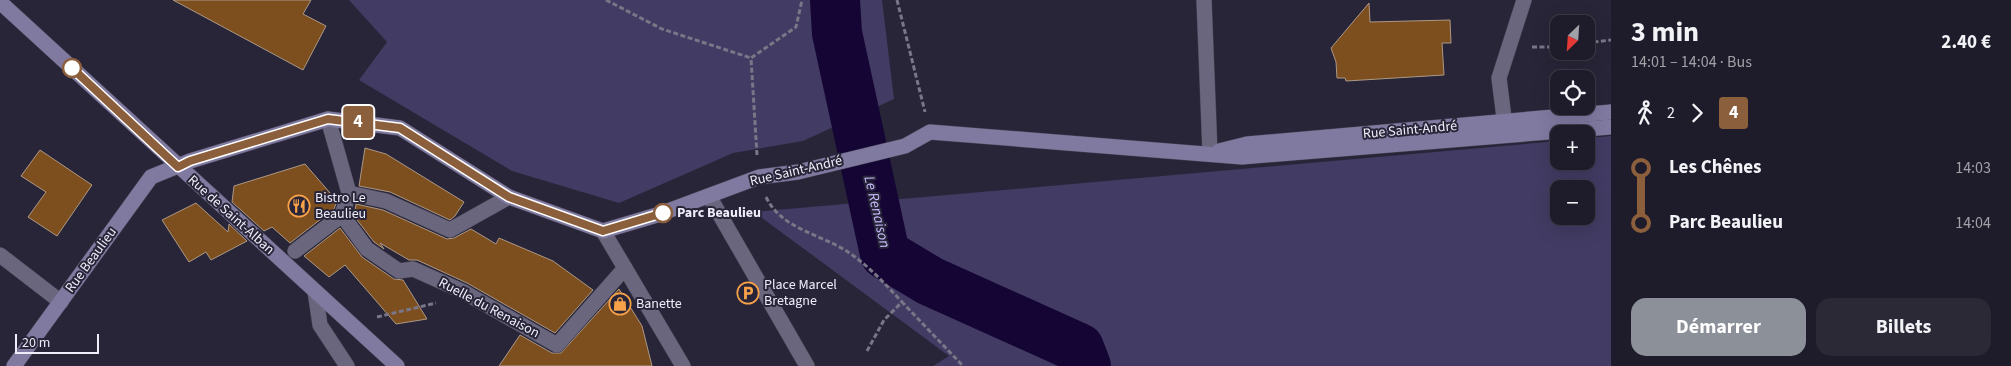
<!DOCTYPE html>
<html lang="fr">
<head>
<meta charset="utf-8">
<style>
	:root { --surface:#1e1c2a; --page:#2b2936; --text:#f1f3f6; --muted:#a1a1a8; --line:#3c3a47; --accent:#8c9099 }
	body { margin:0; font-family:"Source Sans 3",sans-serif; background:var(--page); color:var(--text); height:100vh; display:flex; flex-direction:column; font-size:19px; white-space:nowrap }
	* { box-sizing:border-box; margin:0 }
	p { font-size:16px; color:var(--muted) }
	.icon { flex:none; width:28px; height:28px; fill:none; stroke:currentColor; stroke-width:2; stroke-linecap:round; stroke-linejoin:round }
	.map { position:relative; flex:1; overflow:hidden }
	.drawer { display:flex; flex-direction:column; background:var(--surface); width:400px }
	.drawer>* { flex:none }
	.badge { padding:0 10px; border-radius:4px; font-size:18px; line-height:32px }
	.needle { width:32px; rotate:205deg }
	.buttons { position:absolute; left:1550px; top:15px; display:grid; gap:10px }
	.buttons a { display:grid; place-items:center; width:45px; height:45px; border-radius:10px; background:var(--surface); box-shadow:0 5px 20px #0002,0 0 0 1px var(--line); font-size:25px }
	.scale { position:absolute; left:15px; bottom:12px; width:84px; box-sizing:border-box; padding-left:5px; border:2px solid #eeedfa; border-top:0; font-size:14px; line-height:18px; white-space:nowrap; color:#eeedfa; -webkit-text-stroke:4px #282538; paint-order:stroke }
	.map>.badge { position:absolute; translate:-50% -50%; box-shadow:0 0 0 2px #fff }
	.legs { display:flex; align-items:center; gap:8px; height:55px; padding:0 20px; font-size:16px }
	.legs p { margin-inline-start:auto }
	.overview { display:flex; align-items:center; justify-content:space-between; height:85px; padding:0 20px }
	h1 { font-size:28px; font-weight:700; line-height:38px }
	.primary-button { display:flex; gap:10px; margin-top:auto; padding:10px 20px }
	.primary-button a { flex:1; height:58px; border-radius:15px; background:var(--accent); color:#fff; font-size:20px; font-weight:700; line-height:58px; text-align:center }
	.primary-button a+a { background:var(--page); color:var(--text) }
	ul { padding:0 20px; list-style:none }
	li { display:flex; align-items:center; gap:18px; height:55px; font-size:19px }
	li i { display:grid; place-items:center; width:8px; height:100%; margin:0 6px; background:currentColor }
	li i::after { content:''; width:12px; height:12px; margin:-6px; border:4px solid; border-radius:50%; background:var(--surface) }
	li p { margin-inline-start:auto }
	li:first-child i { background:linear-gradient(#0000 50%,currentColor 0) }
	li:last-child i { background:linear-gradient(currentColor 50%,#0000 0) }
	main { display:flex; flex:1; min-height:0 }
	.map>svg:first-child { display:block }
</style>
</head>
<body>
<main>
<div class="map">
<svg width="1611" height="366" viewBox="0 0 1611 366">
	<rect width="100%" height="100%" fill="#282538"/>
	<!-- green -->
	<g fill="#423b63" fill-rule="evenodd">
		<path d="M349 0H882L894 99 803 141 733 153 619 203 512 171 359 80 387 42Z"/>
		<path d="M1611 136V366H933L949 356 754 212 1559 141V161H1586V138ZM1559 189H1586V216H1559Z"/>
	</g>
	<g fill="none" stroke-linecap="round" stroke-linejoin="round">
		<!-- river -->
		<path stroke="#150535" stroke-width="50" d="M835 0 837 33 885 254 930 281 1079 348 1086 366"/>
	</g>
	<!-- building -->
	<g fill="#7d4f1e" stroke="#ac9886">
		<path d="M173 0H311L303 14 326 26 303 70Z"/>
		<path d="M1369 3 1370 22 1450 20 1451 43H1442L1444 75 1346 81 1345 78H1337L1336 62 1331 48Z"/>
		<path d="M365 148 386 154 464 202 455 216 450 220 390 192 359 186Z"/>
		<path d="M40 150 92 185 57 236 28 217 46 192 21 176Z"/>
		<path d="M305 164 337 201 334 209 290 243 272 227 264 231 232 202 234 186Z"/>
		<path d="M196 203 228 232 229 224 247 241 211 260 206 252 189 262 162 220Z"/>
		<path d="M356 204 383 210 447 239 454 238 471 229 496 244 499 238 553 261 593 290 555 333 467 283 417 260H409L380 243 384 249 374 242 354 216Z"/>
		<path d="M340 228 362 257 394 279 403 280 427 319 396 324 345 265 329 277 304 256Z"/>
		<path d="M619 289 642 326 652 366H499L520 335 552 353H561Z"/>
	</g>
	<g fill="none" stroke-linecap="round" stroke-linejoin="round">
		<!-- lane casing -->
		<g stroke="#464354" stroke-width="16">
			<g id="lane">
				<path d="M328 119 349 193 386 201 450 230 509 197"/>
				<path d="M349 193 342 215 367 249 399 271 413 269 462 291 557 345 625 268"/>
				<path d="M709 196 807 366"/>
				<path d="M295 251 342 215"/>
			</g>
		</g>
		<!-- street casing -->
		<g stroke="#464354" stroke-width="16">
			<g id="street">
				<path d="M1204 0 1210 153"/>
				<path d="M1506 134 1499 78 1524 0"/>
				<path d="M603 231 683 366"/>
				<path d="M0 255 61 302"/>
				<path d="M315 291 320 325 347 366"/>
			</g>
		</g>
		<!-- secondary casing -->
		<g stroke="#464354" stroke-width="16">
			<g id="secondary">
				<path d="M0 2 397 366"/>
				<path d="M1219 151 1247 144 1611 112"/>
				<path d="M14 366 151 177 190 161 328 119 400 128 509 197 603 231 657 215 759 177 798 172 905 146 930 132 1242 157 1611 127"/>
			</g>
		</g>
		<!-- path -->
		<g stroke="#797687" stroke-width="3" stroke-dasharray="5 2.5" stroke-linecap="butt">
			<path d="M606 0 662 29 751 58"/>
			<path d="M897 0 925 112"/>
			<path d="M1586 43 1611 40"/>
			<path d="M1532 47H1559"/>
			<path d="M757 155 751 58 796 27 802 0"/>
			<path d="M766 197C781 229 821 234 848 252 869 266 885 284 902 302"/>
			<path d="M377 317 436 303"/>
			<path d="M867 351 884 320 902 302 963 366"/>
		</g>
		<!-- lane -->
		<use href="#lane" stroke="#69667d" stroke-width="15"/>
		<!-- street -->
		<use href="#street" stroke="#69667d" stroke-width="15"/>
		<!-- secondary -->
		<use href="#secondary" stroke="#807aa1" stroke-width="15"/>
	</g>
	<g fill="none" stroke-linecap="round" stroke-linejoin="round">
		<!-- line-1 casing -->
		<g stroke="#fff" stroke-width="11">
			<path id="line-1" d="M72 68 178 167 190 161 328 119 400 128 509 197 603 231 663 213"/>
		</g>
		<!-- line-1 -->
		<use href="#line-1" stroke="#8b5e3c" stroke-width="8"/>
	</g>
	<!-- icons -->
	<defs>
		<g id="restaurant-ring" transform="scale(1.125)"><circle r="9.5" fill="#282538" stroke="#f7a149" stroke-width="1.5"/><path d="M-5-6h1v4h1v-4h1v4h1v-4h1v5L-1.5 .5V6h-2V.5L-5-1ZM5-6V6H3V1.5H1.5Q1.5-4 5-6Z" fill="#f7a149"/></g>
		<g id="parking-ring" transform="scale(1.125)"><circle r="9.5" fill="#282538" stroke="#f7a149" stroke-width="1.5"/><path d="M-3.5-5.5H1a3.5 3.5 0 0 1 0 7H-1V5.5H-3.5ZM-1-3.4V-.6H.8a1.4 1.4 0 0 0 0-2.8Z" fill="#f7a149"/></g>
		<g id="shop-ring" transform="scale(1.125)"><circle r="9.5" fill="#282538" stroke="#f7a149" stroke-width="1.5"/><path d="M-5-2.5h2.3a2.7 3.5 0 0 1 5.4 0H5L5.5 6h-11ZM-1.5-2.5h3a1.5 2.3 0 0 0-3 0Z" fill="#f7a149"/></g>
	</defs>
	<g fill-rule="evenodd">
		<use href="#restaurant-ring" x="299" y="206"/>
		<use href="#parking-ring" x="748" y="293"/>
		<use href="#shop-ring" x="620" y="304"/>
	</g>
	<!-- markers -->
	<g fill="#fff" stroke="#8b5e3c" stroke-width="2.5">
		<circle cx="72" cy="68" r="9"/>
		<circle cx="663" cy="213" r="9"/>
	</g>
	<g text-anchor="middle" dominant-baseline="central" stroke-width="4" stroke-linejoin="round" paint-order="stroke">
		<!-- street labels -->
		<g font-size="14" fill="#eeedfa" stroke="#282538">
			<text transform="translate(1410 130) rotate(-5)">Rue Saint-André</text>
			<text transform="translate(796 171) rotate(-13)">Rue Saint-André</text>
			<text transform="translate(231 215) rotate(42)">Rue de Saint-Alban</text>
			<text transform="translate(91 260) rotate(-54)">Rue Beaulieu</text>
			<text transform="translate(489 308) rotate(28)">Ruelle du Renaison</text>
		</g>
		<!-- poi labels -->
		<g font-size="14" fill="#eeedfa" stroke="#282538" text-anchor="start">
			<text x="315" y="198">Bistro Le<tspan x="315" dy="16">Beaulieu</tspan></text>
			<text x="764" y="285">Place Marcel<tspan x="764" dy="16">Bretagne</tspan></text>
			<text x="636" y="304">Banette</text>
		</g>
		<!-- stop labels -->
		<g font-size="14" font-weight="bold" fill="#eeedfa" stroke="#282538" text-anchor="start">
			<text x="677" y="213">Parc Beaulieu</text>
		</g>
		<!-- water labels -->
		<g font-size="15" font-style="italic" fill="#c5bbff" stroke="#282538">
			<text transform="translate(877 212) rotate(77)">Le Renaison</text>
		</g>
	</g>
</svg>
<div class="buttons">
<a><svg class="needle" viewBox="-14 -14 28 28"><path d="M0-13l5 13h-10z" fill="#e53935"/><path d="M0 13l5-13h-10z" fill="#a1a1a8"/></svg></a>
<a><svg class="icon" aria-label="locate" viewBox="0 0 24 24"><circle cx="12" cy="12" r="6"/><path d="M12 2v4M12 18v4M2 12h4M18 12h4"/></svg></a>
<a>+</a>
<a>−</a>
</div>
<div class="scale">20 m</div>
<b class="badge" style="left:358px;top:122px;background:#8b5e3c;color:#fff">4</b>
</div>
<section class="drawer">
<div class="overview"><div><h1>3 min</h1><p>14:01 – 14:04 · Bus</p></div><b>2.40 €</b></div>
<div class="legs"><svg class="icon" aria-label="walk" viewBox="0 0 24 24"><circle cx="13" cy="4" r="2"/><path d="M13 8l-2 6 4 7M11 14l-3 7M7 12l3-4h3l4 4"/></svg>2<svg class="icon" aria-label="forward" viewBox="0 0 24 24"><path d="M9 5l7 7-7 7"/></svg><b class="badge" style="background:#8b5e3c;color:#fff">4</b></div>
<ul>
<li><i style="color:#8b5e3c"></i><b>Les Chênes</b><p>14:03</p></li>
<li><i style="color:#8b5e3c"></i><b>Parc Beaulieu</b><p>14:04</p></li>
</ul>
<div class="primary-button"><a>Démarrer</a><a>Billets</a></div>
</section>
</main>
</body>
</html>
